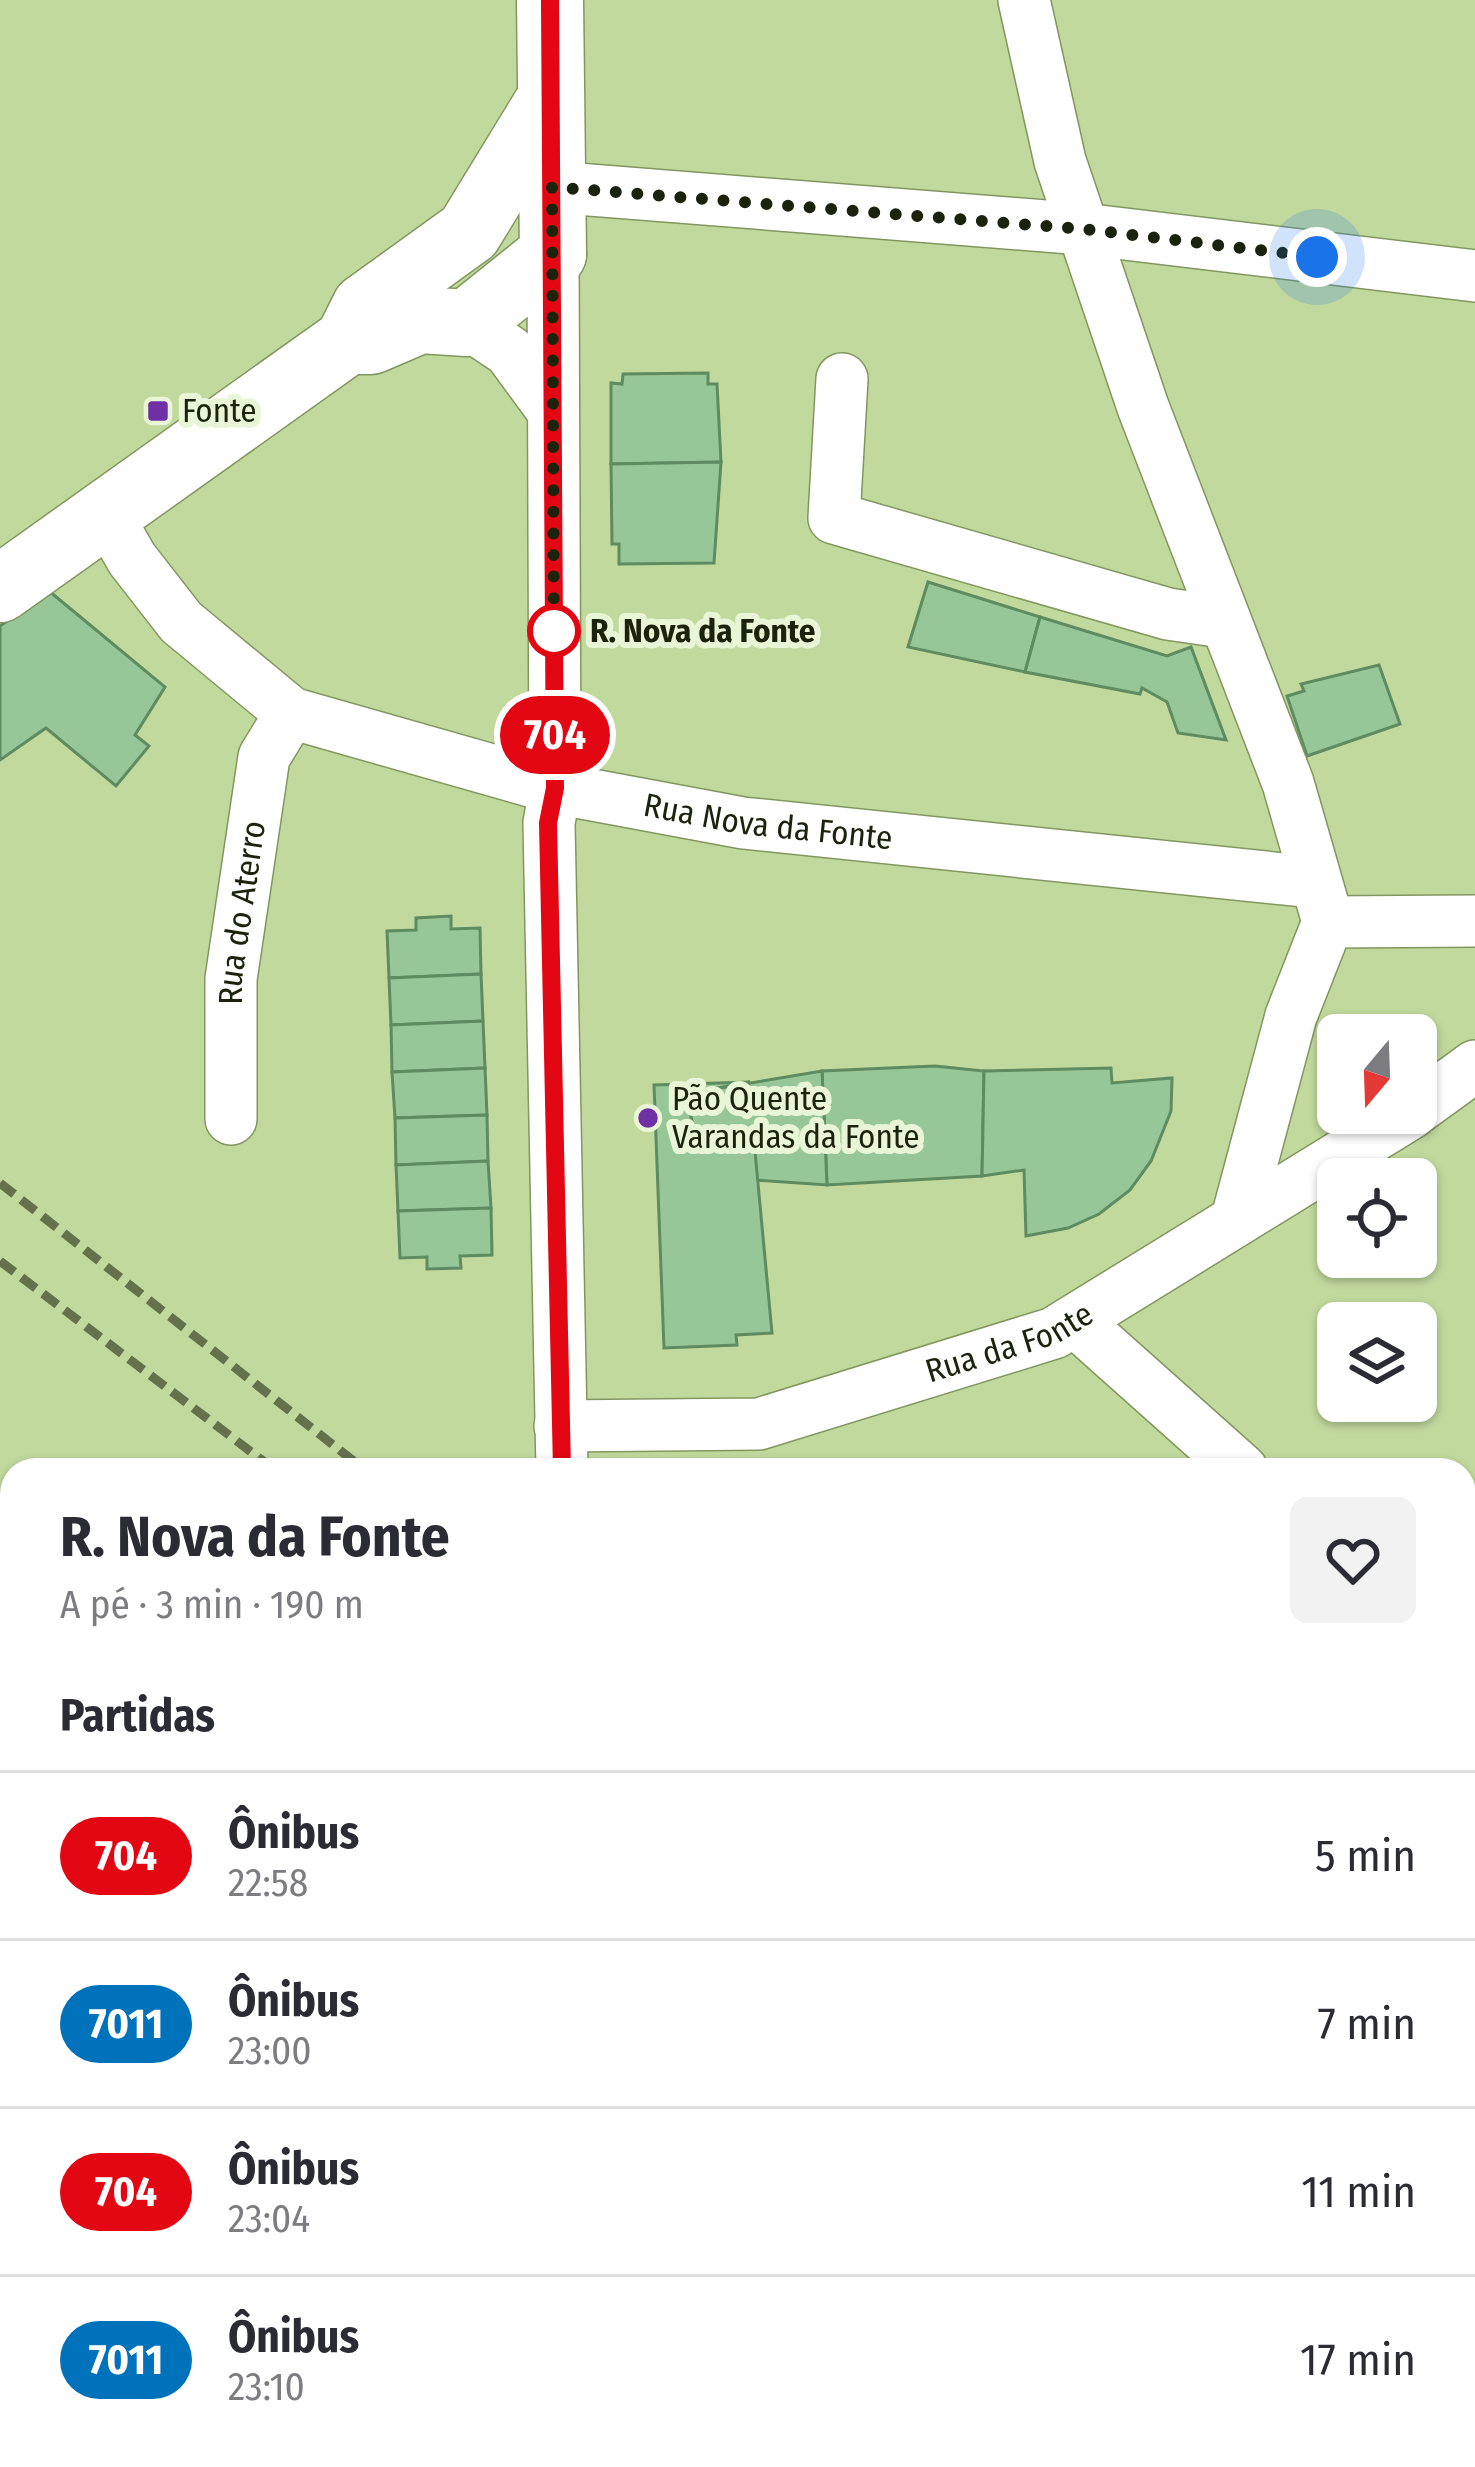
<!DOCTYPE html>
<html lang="pt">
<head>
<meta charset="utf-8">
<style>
	:root { --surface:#fff; --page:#f2f2f3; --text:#2b2b33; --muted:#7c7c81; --line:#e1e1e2 }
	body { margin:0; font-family:"Fira Sans Condensed",sans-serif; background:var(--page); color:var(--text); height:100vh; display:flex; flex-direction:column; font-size:45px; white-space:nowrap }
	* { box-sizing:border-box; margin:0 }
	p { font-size:39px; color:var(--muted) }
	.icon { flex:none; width:66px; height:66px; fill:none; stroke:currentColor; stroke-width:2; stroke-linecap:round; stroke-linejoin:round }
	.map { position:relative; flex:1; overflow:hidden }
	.details { position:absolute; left:0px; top:1458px; width:1476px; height:1011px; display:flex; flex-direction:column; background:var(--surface); border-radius:36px 36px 0 0; box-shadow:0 3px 9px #0004 }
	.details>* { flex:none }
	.badge { padding:0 24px; border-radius:39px; font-size:42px; line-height:78px }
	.needle { width:78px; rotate:199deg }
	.buttons { position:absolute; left:1317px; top:1014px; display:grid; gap:24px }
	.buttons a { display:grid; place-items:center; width:120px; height:120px; border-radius:18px; background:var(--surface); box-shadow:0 3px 9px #0004; font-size:60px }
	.you { position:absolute; width:60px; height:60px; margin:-30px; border:9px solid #fff; border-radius:50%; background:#1a73e8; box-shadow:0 0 0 18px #1a73e833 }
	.map>.badge { position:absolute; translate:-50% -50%; box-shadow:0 0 0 6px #fff }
	h2 { padding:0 60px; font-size:45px; line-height:108px }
	.round { display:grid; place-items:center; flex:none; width:126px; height:126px; border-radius:18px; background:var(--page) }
	.headline { display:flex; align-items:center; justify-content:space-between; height:204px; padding:0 60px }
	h1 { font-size:57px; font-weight:700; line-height:90px }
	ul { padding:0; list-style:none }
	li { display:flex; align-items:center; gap:36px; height:168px; padding:0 60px; border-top:3px solid var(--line) }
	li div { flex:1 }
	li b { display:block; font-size:45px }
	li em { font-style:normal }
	li .badge { min-width:132px; font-weight:700; text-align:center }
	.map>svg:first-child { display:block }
</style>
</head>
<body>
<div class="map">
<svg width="1475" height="2467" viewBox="0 0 1475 2467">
	<rect width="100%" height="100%" fill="#c2d99e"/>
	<!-- building -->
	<g fill="#97c798" stroke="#5e8b60" stroke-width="3">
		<path d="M708 373V384H717L721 462 611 464V383L622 384 623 374Z"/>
		<path d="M721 462 714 563 619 564V544H612L611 464Z"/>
		<path d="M928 582 1040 617 1025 672 908 647Z"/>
		<path d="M49 591 165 687 135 735 149 746 116 786 46 728 0 760V626Z"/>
		<path d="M1040 617 1167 656 1191 647 1226 740 1178 733 1167 702 1142 688 1140 694 1025 672Z"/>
		<path d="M1379 665 1400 724 1307 756 1287 696 1304 691 1301 684Z"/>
		<path d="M451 916V929L480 928 481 974 389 978 387 931 416 930V918Z"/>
		<path d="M481 974 483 1021 391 1025 389 978Z"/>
		<path d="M483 1021 485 1068 392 1072 391 1025Z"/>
		<path d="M935 1066 984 1071 982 1176 827 1185 822 1071Z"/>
		<path d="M485 1068 487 1115 395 1118 392 1072Z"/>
		<path d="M1111 1068 1112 1083 1172 1078 1171 1111 1151 1161 1130 1190 1099 1214 1068 1228 1026 1236 1024 1170 982 1176 984 1071Z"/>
		<path d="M822 1071 827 1185 755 1180 753 1130 695 1133 685 1094Z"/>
		<path d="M750 1082 685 1094 695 1133 753 1130 772 1333 736 1335 737 1345 664 1348 654 1085Z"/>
		<path d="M487 1115 488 1161 396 1165 395 1118Z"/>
		<path d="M488 1161 491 1208 398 1211 396 1165Z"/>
		<path d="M491 1208 492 1255 460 1256 461 1268 427 1269V1257L400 1258 398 1211Z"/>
	</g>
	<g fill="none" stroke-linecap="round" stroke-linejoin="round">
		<!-- minor casing -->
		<g stroke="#82975f" stroke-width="54">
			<g id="minor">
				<path d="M1024 0 1060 161 1143 407 1288 783 1328 922 1475 921"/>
				<path d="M552 187 1083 229 1475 276"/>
				<path d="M553 254 555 788 549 823 562 1470"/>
				<path d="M467 323 509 351 553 411"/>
				<path d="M842 379 834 518 1168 614 1223 622"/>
				<path id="s1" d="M106 514 132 559 181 622 291 713 555 788 743 823 1313 882"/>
				<path d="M1416 1109 1475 1066"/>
				<path id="s2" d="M231 1119V979L264 757 291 713"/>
				<path d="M1237 1218 1291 1016 1328 922"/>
				<path d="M1075 1321 1242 1470"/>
				<path id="s3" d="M560 1426 759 1424 1054 1333 1411 1113"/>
				<path d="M1464 1823 1475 1843"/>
				<path d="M621 2457 628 2467"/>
				<path d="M1363 2457 1370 2467"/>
			</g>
		</g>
		<!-- major casing -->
		<g stroke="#82975f" stroke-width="69">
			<g id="major">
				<path d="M550 0 553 254"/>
				<path d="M348 341H371L420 320 467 323 553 254"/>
				<path d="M0 589 348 341 365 307 469 232 549 101"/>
			</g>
		</g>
		<!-- path -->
		<g stroke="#819265" stroke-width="8" stroke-dasharray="9 9" stroke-linecap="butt">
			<path d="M0 1587 12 1584"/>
			<path d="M1302 2457 1303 2467"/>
		</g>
		<!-- minor -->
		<use href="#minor" stroke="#fff" stroke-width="51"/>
		<!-- major -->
		<use href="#major" stroke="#fff" stroke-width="66"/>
		<!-- rail -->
		<g stroke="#63724b" stroke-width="9" stroke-dasharray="18 9" stroke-linecap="butt">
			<path d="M0 1183 365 1470"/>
			<path d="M0 1261 275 1470"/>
			<path d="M1464 2254 1475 2260"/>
			<path d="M1464 2320 1475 2326"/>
		</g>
	</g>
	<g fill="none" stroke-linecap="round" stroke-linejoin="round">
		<!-- line casing -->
		<g stroke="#fff" stroke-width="27">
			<path id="line" d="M550 0 555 788 548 823 562 1470"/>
		</g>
		<!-- line -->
		<use href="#line" stroke="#e30613" stroke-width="18"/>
		<!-- walk -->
		<path stroke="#1b230c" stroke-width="12" stroke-dasharray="0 21.6" d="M554 631V647L552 187 1083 229 1317 257"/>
	</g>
	<!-- markers -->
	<g fill="#7030a5" stroke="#e9f5d7" stroke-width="4.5">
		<rect x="146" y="399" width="24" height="24" rx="6"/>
		<circle cx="648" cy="1118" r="12"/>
	</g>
	<circle fill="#fff" stroke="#e30613" stroke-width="6" cx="554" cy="631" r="24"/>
	<g text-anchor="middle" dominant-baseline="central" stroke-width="12" stroke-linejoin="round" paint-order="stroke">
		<!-- poi labels -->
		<g font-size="33" fill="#1b230c" stroke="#e9f5d7" text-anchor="start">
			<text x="182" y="411">Fonte</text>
			<text x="672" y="1099">Pão Quente<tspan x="672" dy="38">Varandas da Fonte</tspan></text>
		</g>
		<!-- stop labels -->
		<g font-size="33" font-weight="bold" fill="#1b230c" stroke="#e9f5d7" text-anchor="start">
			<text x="590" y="631">R. Nova da Fonte</text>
		</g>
		<!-- street labels -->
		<g font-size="33" fill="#1b230c" stroke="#e9f5d7">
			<text stroke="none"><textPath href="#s1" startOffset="765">Rua Nova da Fonte</textPath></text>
			<text stroke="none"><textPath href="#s2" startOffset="207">Rua do Aterro</textPath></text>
			<text stroke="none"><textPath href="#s3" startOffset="462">Rua da Fonte</textPath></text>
		</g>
	</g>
</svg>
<div class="buttons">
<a><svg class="needle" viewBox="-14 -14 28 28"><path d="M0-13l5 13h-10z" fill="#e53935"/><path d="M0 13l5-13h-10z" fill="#7c7c81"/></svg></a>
<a><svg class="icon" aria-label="locate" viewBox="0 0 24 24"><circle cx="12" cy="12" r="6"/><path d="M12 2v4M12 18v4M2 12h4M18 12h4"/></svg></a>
<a><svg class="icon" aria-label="layers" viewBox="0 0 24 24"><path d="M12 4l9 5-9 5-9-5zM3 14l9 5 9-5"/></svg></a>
</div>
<div class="you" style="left:1317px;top:257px"></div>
<b class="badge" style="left:555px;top:735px;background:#e30613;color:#fff">704</b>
<section class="details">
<div class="headline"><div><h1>R. Nova da Fonte</h1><p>A pé · 3 min · 190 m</p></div><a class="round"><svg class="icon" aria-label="heart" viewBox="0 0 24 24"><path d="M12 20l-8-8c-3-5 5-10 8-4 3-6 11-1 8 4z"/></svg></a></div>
<h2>Partidas</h2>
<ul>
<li><span class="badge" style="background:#e30613;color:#fff">704</span><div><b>Ônibus</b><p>22:58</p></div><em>5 min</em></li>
<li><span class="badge" style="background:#0072bc;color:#fff">7011</span><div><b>Ônibus</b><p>23:00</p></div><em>7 min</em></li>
<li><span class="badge" style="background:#e30613;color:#fff">704</span><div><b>Ônibus</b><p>23:04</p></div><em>11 min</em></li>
<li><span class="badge" style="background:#0072bc;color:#fff">7011</span><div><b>Ônibus</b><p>23:10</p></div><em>17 min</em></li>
</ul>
</section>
</div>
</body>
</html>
